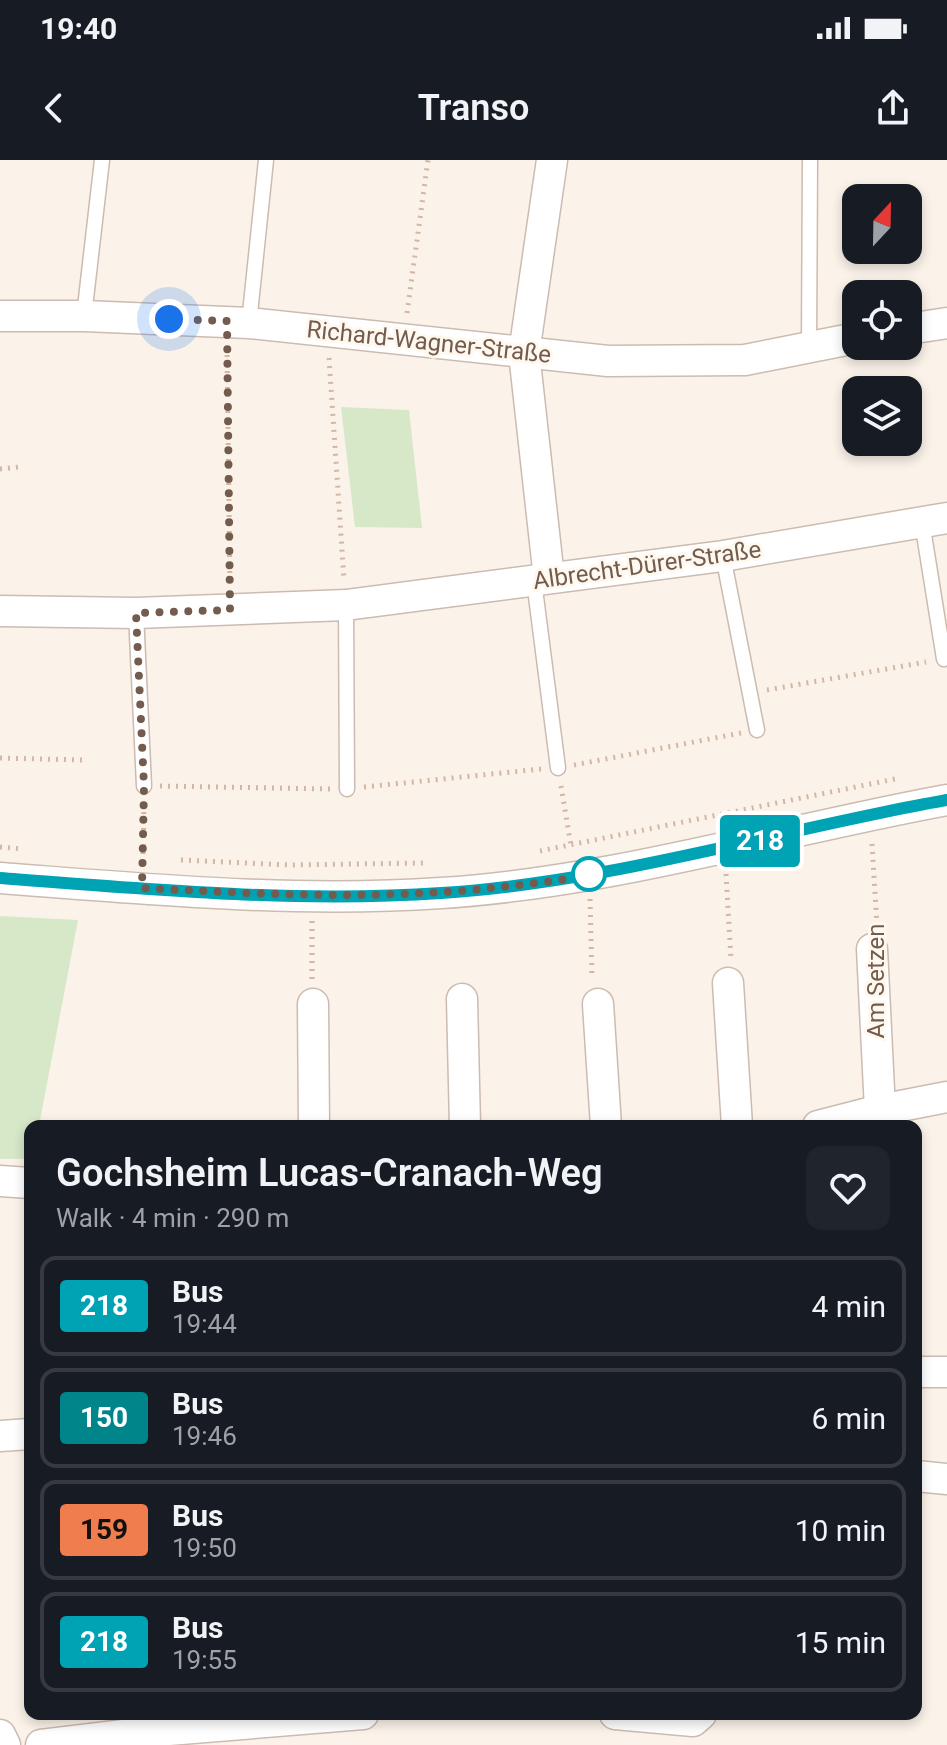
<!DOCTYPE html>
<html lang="en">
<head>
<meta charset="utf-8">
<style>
	:root { --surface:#171b24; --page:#20242c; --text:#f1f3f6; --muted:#9ea1a6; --line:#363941 }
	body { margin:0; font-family:Roboto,sans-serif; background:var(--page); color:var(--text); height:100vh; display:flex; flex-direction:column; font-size:30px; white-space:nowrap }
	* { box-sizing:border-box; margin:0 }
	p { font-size:26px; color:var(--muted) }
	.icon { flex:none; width:44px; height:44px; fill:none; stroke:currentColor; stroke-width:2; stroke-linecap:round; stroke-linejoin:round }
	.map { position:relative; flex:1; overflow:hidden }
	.drawer { position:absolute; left:24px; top:960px; width:898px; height:600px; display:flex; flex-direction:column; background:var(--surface); border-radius:16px; box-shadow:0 4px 12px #0003 }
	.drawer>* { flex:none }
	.badge { padding:0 16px; border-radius:6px; font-size:28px; line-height:52px }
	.needle { width:52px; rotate:22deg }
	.tools { position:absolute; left:842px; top:24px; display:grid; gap:16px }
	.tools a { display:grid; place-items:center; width:80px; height:80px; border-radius:16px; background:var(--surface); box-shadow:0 4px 12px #0003; font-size:40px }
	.you { position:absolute; width:40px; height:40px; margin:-20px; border:6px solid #fff; border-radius:50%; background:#1a73e8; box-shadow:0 0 0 12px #1a73e833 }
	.map>.badge { position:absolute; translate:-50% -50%; box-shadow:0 0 0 4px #fff }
	.round { display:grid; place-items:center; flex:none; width:84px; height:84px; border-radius:16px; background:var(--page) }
	.headline { display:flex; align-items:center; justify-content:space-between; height:136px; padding:0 32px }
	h1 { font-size:38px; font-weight:600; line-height:60px }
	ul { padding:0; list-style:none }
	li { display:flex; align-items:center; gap:24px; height:100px; margin:0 16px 12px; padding:0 16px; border:4px solid var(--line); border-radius:16px }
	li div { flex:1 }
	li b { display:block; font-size:30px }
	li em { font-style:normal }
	li .badge { min-width:88px; font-weight:700; text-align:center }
	.status { display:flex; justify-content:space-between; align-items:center; height:56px; padding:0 40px; background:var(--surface); direction:ltr }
	.status svg { height:22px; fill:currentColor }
	header { display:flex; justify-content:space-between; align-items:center; height:104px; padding:0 32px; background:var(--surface); font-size:36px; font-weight:600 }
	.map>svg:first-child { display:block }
</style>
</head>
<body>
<div class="status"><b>19:40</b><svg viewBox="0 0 49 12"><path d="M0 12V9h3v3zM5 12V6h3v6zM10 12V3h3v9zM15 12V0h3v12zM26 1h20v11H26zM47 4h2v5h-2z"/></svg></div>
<header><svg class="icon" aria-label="back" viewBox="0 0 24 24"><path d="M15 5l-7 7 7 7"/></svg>Transo<svg class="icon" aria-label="share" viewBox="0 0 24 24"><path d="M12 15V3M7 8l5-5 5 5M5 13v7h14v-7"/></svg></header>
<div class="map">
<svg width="947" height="1585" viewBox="0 0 947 1585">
	<rect width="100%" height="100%" fill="#fbf3e9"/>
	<!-- green -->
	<g fill="#d6e8c8">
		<path d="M341 247 409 250 422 368 355 367Z"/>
		<path d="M0 756 78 760 39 966H30V999H0Z"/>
	</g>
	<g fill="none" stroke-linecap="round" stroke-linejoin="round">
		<!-- lane casing -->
		<g stroke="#ccbbb0" stroke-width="17">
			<g id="lane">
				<path d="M84 156 102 0"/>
				<path d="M249 163 266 0"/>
				<path d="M809 186 810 0"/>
				<path d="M922 362 944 499"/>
				<path d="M723 396 757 570"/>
				<path d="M534 421 558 608"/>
				<path d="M346 445 347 629"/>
				<path d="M136 453 144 626"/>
			</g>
		</g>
		<!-- street casing -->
		<g stroke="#ccbbb0" stroke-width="33">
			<g id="street">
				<path d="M0 156H84L249 163 608 201 745 200 856 178"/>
				<path d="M908 169 947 163"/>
				<path d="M549 418 524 193 552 0"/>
				<path d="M0 451 136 453 346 445 723 396 947 358"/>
				<path d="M0 718C146 729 294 743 441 733 613 722 778 671 947 640"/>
				<path d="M872 789 880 950"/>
				<path d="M728 823 737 966"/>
				<path d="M462 839 465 966"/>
				<path d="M313 844 314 966"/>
				<path d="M598 844 606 966"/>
				<path d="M818 966 880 950 947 937"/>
				<path d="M0 1021 30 1023"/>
				<path d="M916 1212H947"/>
				<path d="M0 1276 30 1274"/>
				<path d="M916 1316 947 1319"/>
				<path d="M615 1554 693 1561 701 1554"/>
				<path d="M0 1575 5 1585"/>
				<path d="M41 1585 157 1571 363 1554"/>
			</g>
		</g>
		<!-- path -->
		<g stroke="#d3b6a6" stroke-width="5" stroke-dasharray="2 6" stroke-linecap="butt">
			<path d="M407 153 428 0"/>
			<path d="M227 187 230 425"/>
			<path d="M329 198 344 420"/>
			<path d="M0 309 19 307"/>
			<path d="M767 530 926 502"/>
			<path d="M0 598 83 600"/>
			<path d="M574 605 741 573"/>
			<path d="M160 626 330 629"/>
			<path d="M561 626 571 686"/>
			<path d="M364 627 541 609"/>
			<path d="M872 684 877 765"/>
			<path d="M0 687 23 689"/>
			<path d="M540 691 895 619"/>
			<path d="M181 700 290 705 423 703"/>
			<path d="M143 702 144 644"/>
			<path d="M726 714 731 799"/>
			<path d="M590 739 592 817"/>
			<path d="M312 761V819"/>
		</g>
		<!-- lane -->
		<use href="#lane" stroke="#fff" stroke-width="14"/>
		<!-- street -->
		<use href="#street" stroke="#fff" stroke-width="30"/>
	</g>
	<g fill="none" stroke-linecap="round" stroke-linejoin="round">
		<!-- line casing -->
		<g stroke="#fff" stroke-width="18">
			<path id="line" d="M0 718C146 729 295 743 441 733 613 722 778 670 947 640"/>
		</g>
		<!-- line -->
		<use href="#line" stroke="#00a3b4" stroke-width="12"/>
		<!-- walk -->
		<path stroke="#735b4e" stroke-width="8" stroke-dasharray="0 14.4" d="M169 159 227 161 230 450 136 453 144 626 142 728C259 734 375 740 492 728 524 724 558 722 589 714"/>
	</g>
	<!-- markers -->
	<circle fill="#fff" stroke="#00a3b4" stroke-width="4" cx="589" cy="714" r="16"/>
	<g text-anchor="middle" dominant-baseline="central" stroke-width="6" stroke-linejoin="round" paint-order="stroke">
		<!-- street labels -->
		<g font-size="24" fill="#735b4e" stroke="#fef8ef">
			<text transform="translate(429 182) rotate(6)">Richard-Wagner-Straße</text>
			<text transform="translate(647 405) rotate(-8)">Albrecht-Dürer-Straße</text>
			<text transform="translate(876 821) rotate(-90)">Am Setzen</text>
		</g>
	</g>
</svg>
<div class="tools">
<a><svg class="needle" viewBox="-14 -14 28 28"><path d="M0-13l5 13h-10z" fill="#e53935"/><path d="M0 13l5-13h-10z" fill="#9ea1a6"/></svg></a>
<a><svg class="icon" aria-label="locate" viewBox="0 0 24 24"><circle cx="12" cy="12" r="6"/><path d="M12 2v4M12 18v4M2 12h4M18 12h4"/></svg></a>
<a><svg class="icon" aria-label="layers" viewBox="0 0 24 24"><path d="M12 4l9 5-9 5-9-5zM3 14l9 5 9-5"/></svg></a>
</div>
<div class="you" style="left:169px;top:159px"></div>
<b class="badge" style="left:760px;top:681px;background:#00a3b4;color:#fff">218</b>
<section class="drawer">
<div class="headline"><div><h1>Gochsheim Lucas-Cranach-Weg</h1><p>Walk · 4 min · 290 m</p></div><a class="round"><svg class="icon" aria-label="heart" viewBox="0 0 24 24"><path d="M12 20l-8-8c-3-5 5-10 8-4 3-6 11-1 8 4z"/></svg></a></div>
<ul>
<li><span class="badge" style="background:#00a3b4;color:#fff">218</span><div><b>Bus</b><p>19:44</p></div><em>4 min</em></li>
<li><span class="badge" style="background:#00868a;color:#fff">150</span><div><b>Bus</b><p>19:46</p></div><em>6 min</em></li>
<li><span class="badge" style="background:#f07d4e;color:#111">159</span><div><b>Bus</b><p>19:50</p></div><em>10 min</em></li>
<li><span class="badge" style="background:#00a3b4;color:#fff">218</span><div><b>Bus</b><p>19:55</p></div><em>15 min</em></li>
</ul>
</section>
</div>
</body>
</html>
